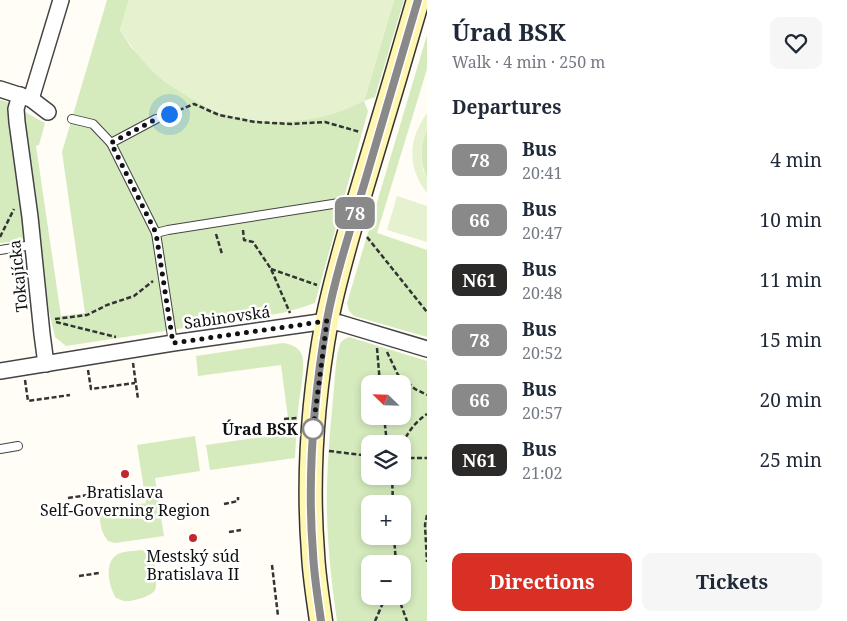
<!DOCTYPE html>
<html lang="en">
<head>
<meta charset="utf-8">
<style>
	:root { --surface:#fff; --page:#f6f6f7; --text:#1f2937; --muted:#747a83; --accent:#d93025 }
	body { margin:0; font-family:"Noto Serif",serif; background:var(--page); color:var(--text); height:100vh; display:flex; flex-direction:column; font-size:19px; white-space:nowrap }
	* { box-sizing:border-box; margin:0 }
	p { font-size:16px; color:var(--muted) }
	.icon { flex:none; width:28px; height:28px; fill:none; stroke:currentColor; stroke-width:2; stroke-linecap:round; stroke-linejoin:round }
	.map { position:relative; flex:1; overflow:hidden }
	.panel { display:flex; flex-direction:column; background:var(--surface); width:420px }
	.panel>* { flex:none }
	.badge { padding:0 10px; border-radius:8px; font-size:18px; line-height:32px }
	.needle { width:32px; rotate:293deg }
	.controls { position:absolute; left:361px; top:375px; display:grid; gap:10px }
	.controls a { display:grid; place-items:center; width:50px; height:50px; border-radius:10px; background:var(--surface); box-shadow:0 2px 8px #0003; font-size:25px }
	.you { position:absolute; width:25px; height:25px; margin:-12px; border:4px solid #fff; border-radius:50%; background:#1a73e8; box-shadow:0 0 0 8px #1a73e833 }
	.map>.badge { position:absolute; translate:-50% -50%; box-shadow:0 0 0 2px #fff }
	h2 { padding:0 25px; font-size:19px; line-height:45px }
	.round { display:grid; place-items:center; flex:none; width:52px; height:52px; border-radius:10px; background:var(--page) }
	.overview { display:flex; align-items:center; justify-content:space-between; height:85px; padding:0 25px }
	h1 { font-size:24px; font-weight:700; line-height:38px }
	.cta { display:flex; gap:10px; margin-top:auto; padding:10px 25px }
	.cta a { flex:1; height:58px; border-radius:10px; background:var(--accent); color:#fff; font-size:20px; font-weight:700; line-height:58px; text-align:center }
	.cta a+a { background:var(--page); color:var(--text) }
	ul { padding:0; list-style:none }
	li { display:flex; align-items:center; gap:15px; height:60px; padding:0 25px }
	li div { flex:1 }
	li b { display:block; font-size:19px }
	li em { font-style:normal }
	li .badge { min-width:55px; font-weight:700; text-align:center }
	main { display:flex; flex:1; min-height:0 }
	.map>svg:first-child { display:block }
</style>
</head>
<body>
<main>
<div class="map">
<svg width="427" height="621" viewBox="0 0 427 621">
	<rect width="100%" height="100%" fill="#fffdf5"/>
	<!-- green -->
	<g fill="#d5ebbd" fill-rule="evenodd">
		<path d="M107 0H129L120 30 131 47 146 63 164 81 189 97 217 112 247 119 273 122 364 101 394 0H404L375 97 364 101 368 111 315 303 300 308 282 313 66 346 55 337 49 311 39 239 0 243V100L5 101 45 123 39 145 36 146 61 316 85 313 62 152Z"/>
		<path d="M427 35V69L377 233 427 250V337L354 316 349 311 347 303Z"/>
		<path d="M427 130V178C420 163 419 146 427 130Z"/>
		<path d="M349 337 427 361V621H337C332 586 328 550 327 515 326 473 330 431 334 389 335 377 336 355 340 344 342 340 345 339 349 337ZM370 384H402V416H370ZM370 444H402V476H370ZM370 504H402V536H370ZM370 564H402V596H370Z"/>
		<path d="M283 343C291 344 299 347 302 355 306 367 299 397 298 411 296 426 296 442 295 458L210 470 206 445 290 433 281 365 198 376 196 356Z"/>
		<path d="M195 436 200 471 155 478 164 536 115 543 108 541C101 532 98 521 102 510L146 503 137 445Z"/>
		<path d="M142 550C145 552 150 553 152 555 155 559 158 586 155 590 151 597 131 602 123 601 122 600 116 598 116 598 109 587 103 562 118 554 124 551 134 551 142 550Z"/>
	</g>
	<!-- pitch -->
	<g fill="#e6f2cf">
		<path d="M129 0H394L364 101C355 105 345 110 336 113 298 125 256 124 219 112 203 107 179 91 165 82 147 68 133 49 120 30Z"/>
		<path d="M427 113V130L422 144 421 157 423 170 427 178V193C407 168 408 139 427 113Z"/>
		<path d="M397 196 427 206V242L387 230Z"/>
	</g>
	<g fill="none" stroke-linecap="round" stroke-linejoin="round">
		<!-- lane casing -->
		<g stroke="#444" stroke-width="10">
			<g id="lane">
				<path d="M72 119 93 124 111 143 156 119"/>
				<path d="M111 143 156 233 173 343"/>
				<path d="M156 233 168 230 339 203 355 208"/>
				<path d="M0 250 32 245"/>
				<path d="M0 449 18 446"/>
			</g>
		</g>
		<!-- street casing -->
		<g stroke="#444" stroke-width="18">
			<g id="street">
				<path d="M0 89 31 99 48 112"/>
				<path d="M20 95 16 109 17 122 30 217 42 334 46 364"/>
				<path d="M31 99 61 0"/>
				<path d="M0 371 173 343 327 321 340 323 427 349"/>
			</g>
		</g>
		<!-- secondary casing -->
		<g stroke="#333" stroke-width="25">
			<path id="secondary" d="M321 621C318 599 314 576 313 553 307 476 313 396 327 320 336 274 350 229 363 185 382 123 400 62 418 0"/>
		</g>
		<!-- path -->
		<g stroke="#333" stroke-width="2.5" stroke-dasharray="5 2.5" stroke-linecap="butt">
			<path d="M165 116 194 104 219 115 255 122 291 124 325 122 360 132"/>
			<path d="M243 230 244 240 253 242 271 269 290 313"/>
			<path d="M216 234 222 254"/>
			<path d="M0 237 14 209"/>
			<path d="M367 237 427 312"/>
			<path d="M271 269 317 285"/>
			<path d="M55 319 87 315 107 305 134 296 153 281"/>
			<path d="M56 322 116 337"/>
			<path d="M377 348 380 384"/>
			<path d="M387 352 398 375 415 389 427 395"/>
			<path d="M133 363 138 399"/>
			<path d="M88 370 91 389 135 383"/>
			<path d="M25 380 28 401 70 395"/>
			<path d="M384 416 387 444"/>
			<path d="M284 419 297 418"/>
			<path d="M402 444C409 431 415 422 427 414"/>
			<path d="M329 451 370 456"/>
			<path d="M402 458H427"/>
			<path d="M392 476 393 504"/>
			<path d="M68 498 88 495"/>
			<path d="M224 504 238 501V497"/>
			<path d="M427 515 425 525 427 562"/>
			<path d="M229 532 241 530"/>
			<path d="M394 536 396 564"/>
			<path d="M272 565 278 616"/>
			<path d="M79 576 99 573"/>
			<path d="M399 596 400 602 407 621"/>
			<path d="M375 621 386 596"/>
		</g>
		<!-- lane -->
		<use href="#lane" stroke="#fff" stroke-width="8"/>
		<!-- street -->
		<use href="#street" stroke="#fff" stroke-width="15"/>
		<!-- secondary -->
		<use href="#secondary" stroke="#fff6b0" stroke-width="22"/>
	</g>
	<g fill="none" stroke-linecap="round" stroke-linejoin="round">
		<!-- line casing -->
		<g stroke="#fff" stroke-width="11">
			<path id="line" d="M321 621C318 599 314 576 313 553 307 477 314 395 327 320 336 272 352 225 366 178 383 118 401 59 418 0"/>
		</g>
		<!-- line -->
		<use href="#line" stroke="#898989" stroke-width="8"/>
		<!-- walk -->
		<path stroke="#111" stroke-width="5" stroke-dasharray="0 9" d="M169 114 156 119 111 143 156 233 173 343 327 321 313 429"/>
	</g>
	<!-- markers -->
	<circle fill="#fff" stroke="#898989" stroke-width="2.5" cx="313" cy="429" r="10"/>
	<g fill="#c4262e" stroke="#fff" stroke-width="2">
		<circle cx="125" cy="474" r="5"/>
		<circle cx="193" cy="538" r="5"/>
	</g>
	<g text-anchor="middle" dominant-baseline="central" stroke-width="5" stroke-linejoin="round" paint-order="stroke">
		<!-- street labels -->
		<g font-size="16" fill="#111" stroke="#fff">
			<text transform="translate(18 276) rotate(-96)">Tokajícka</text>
			<text transform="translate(227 317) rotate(-8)">Sabinovská</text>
		</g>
		<!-- stop labels -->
		<g font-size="16" font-weight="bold" fill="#111" stroke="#fff" text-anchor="end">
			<text x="298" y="429">Úrad BSK</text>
		</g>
		<!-- poi labels -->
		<g font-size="16" fill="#111" stroke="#fff">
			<text x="125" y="492">Bratislava<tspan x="125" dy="18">Self-Governing Region</tspan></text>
			<text x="193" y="556">Mestský súd<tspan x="193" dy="18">Bratislava II</tspan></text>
		</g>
	</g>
</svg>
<div class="controls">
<a><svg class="needle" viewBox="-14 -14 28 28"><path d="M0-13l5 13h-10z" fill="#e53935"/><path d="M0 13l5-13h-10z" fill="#747a83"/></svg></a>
<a><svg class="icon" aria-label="layers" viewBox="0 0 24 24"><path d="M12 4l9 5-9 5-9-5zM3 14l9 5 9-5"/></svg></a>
<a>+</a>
<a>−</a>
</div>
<div class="you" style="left:169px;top:114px"></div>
<b class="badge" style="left:355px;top:213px;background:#898989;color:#fff">78</b>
</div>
<section class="panel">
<div class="overview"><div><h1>Úrad BSK</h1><p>Walk · 4 min · 250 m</p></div><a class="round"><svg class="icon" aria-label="heart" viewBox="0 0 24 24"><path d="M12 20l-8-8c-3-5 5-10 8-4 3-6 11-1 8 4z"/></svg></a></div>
<h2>Departures</h2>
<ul>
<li><span class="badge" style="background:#898989;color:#fff">78</span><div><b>Bus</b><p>20:41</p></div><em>4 min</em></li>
<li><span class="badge" style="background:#898989;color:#fff">66</span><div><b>Bus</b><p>20:47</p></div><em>10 min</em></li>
<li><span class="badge" style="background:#2b2a29;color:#fff">N61</span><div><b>Bus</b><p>20:48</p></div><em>11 min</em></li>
<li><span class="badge" style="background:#898989;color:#fff">78</span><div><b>Bus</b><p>20:52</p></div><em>15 min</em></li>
<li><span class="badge" style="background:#898989;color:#fff">66</span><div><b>Bus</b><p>20:57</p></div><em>20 min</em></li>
<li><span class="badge" style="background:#2b2a29;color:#fff">N61</span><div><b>Bus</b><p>21:02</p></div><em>25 min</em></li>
</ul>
<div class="cta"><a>Directions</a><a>Tickets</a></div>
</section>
</main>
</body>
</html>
